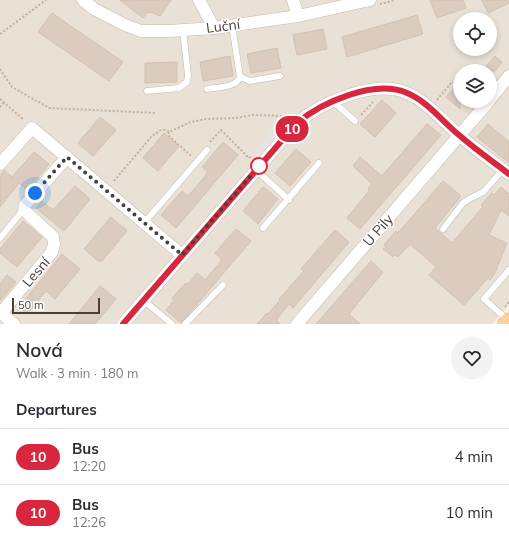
<!DOCTYPE html>
<html lang="en">
<head>
<meta charset="utf-8">
<style>
	:root { --surface:#fff; --page:#f2f2f3; --text:#2b2b33; --muted:#7c7c81; --line:#e1e1e2 }
	body { margin:0; font-family:Mulish,sans-serif; background:var(--page); color:var(--text); height:100vh; display:flex; flex-direction:column; font-size:15px; white-space:nowrap }
	* { box-sizing:border-box; margin:0 }
	p { font-size:13px; color:var(--muted) }
	.icon { flex:none; width:22px; height:22px; fill:none; stroke:currentColor; stroke-width:2; stroke-linecap:round; stroke-linejoin:round }
	.map { position:relative; height:324px; overflow:hidden }
	.panel { display:flex; flex-direction:column; background:var(--surface); flex:1 }
	.panel>* { flex:none }
	.badge { padding:0 8px; border-radius:13px; font-size:14px; line-height:26px }
	.controls { position:absolute; left:453px; top:12px; display:grid; gap:8px }
	.controls a { display:grid; place-items:center; width:44px; height:44px; border-radius:50%; background:var(--surface); box-shadow:0 2px 6px #0003; font-size:20px }
	.scale { position:absolute; left:12px; bottom:10px; width:88px; box-sizing:border-box; padding-left:4px; border:2px solid #4a3f36; border-top:0; font-size:11px; line-height:14px; white-space:nowrap; color:#4a3f36; -webkit-text-stroke:3px #fff; paint-order:stroke }
	.you { position:absolute; width:20px; height:20px; margin:-10px; border:3px solid #fff; border-radius:50%; background:#1a73e8; box-shadow:0 0 0 6px #1a73e833 }
	.map>.badge { position:absolute; translate:-50% -50%; box-shadow:0 0 0 2px #fff }
	h2 { padding:0 16px; font-size:15px; line-height:36px }
	.round { display:grid; place-items:center; flex:none; width:42px; height:42px; border-radius:21px; background:var(--page) }
	.headline { display:flex; align-items:center; justify-content:space-between; height:68px; padding:0 16px }
	h1 { font-size:19px; font-weight:600; line-height:30px }
	ul { padding:0; list-style:none }
	li { display:flex; align-items:center; gap:12px; height:56px; padding:0 16px; border-top:1px solid var(--line) }
	li div { flex:1 }
	li b { display:block; font-size:15px }
	li em { font-style:normal }
	li .badge { min-width:44px; font-weight:700; text-align:center }
	.map>svg:first-child { display:block }
</style>
</head>
<body>
<div class="map">
<svg width="509" height="324" viewBox="0 0 509 324">
	<rect width="100%" height="100%" fill="#f6f0e8"/>
	<!-- residential -->
	<path fill="#eae1d6" fill-rule="evenodd" d="M0 0H509V304L492 324H0ZM460 19H490V49H460ZM460 71H490V101H460Z"/>
	<!-- parking -->
	<path fill="#e7e3e0" d="M277 123 284 129 258 159 251 154Z"/>
	<!-- building -->
	<g fill="#dbccbf" stroke="#d4c0af">
		<path d="M120 0H171L160 16 151 12 150 13 148 12 143 18Z"/>
		<path d="M430 0H463L466 8 437 18Z"/>
		<path d="M482 0H509V3L488 13Z"/>
		<path d="M52 13 123 62 109 81 38 32Z"/>
		<path d="M417 15 423 34 347 57 342 37Z"/>
		<path d="M323 29 327 49 297 55 293 35Z"/>
		<path d="M277 48 281 68 251 73 247 54Z"/>
		<path d="M230 56 233 76 203 81 200 62Z"/>
		<path d="M495 56 502 62 495 71H482Z"/>
		<path d="M177 62V82L145 83V63Z"/>
		<path d="M460 81V109L446 97Z"/>
		<path d="M382 100 396 113 375 137 360 124Z"/>
		<path d="M100 117 116 130 93 156 78 143Z"/>
		<path d="M427 124 441 135 360 229 347 218 369 191 368 189 372 184 353 166 360 157 382 176Z"/>
		<path d="M488 124 509 142V163L477 137Z"/>
		<path d="M164 133 179 146 158 171 143 158Z"/>
		<path d="M223 142 238 155 176 228 161 215 182 191 188 196 202 180 208 172 202 167Z"/>
		<path d="M296 149 311 162 290 186 275 173Z"/>
		<path d="M34 152 49 164 28 190 19 183 0 207V176L4 170 12 177Z"/>
		<path d="M443 181 461 196 435 228 452 243 483 207 481 205 492 193 494 195 501 187 509 194V216L501 210 489 235 507 243 495 273 490 280 488 278 464 305 429 275 436 267 410 244 398 257 395 255 393 257 383 249 386 247 384 245 396 231 398 233Z"/>
		<path d="M75 186 90 199 64 231 36 208 42 201 53 210Z"/>
		<path d="M263 187 278 199 258 224 243 211Z"/>
		<path d="M111 217 127 231 102 261H98L84 249Z"/>
		<path d="M23 221 42 237 17 267 0 253V249Z"/>
		<path d="M236 229 251 241 181 323 166 310 174 300 172 298 186 283 188 284 197 273 205 280 222 260 215 253Z"/>
		<path d="M335 230 349 242 293 308 289 304 276 320 280 324H257L267 313 268 314 280 300 279 299 304 271 301 269Z"/>
		<path d="M62 254 80 269 55 299 46 291 27 314 19 307Z"/>
		<path d="M371 261 383 272 349 314 360 324H316Z"/>
		<path d="M7 275 16 282 0 301V284Z"/>
		<path d="M100 286 116 299 95 324H69Z"/>
	</g>
	<g fill="none" stroke-linecap="round" stroke-linejoin="round">
		<!-- lane casing -->
		<g stroke="#c5b9ad" stroke-width="7">
			<g id="lane">
				<path d="M240 77 250 81 280 76"/>
				<path d="M207 89C217 87 236 88 240 77L232 25"/>
				<path d="M147 91 179 88 187 82 188 75 183 30"/>
				<path d="M333 100 337 105 355 121"/>
				<path d="M256 170 289 200"/>
				<path d="M144 223 207 150"/>
				<path d="M263 228 319 163"/>
				<path d="M443 229 463 203 469 199 483 192 503 170"/>
				<path d="M0 238 24 209"/>
				<path d="M143 300 172 324"/>
				<path d="M508 320 484 299 509 270"/>
				<path d="M185 324 223 285"/>
			</g>
		</g>
		<!-- street casing -->
		<g stroke="#c5b9ad" stroke-width="13">
			<g id="street">
				<path d="M83 0 94 9 125 25 141 31H169L214 28 298 16 370 0"/>
				<path d="M199 0 214 28"/>
				<path d="M293 0 298 16"/>
				<path d="M490 99 509 76"/>
				<path d="M0 164 32 128 182 255"/>
				<path d="M0 312 14 324"/>
				<path d="M1 313 52 252 54 244 53 237 27 213 24 209 25 205 67 157"/>
				<path d="M123 324 297 123C322 102 375 79 407 93 427 101 442 121 459 135 475 149 492 161 509 174"/>
				<path d="M297 324 489 101"/>
			</g>
		</g>
		<!-- primary casing -->
		<g stroke="#efad5d" stroke-width="21">
			<path id="primary" d="M508 324 509 323"/>
		</g>
		<!-- path -->
		<g stroke="#c5af9a" stroke-width="2" stroke-dasharray="2 2" stroke-linecap="butt">
			<path d="M380 4 395 0"/>
			<path d="M0 34 46 0"/>
			<path d="M0 69 12 87 49 108 156 113"/>
			<path d="M0 99 24 120"/>
			<path d="M437 100 452 82 454 83"/>
			<path d="M0 107 4 103"/>
			<path d="M361 115 373 102"/>
			<path d="M169 132 168 135 191 156"/>
			<path d="M210 142 221 130 249 158 252 156"/>
			<path d="M114 181 152 136 161 130H166L169 132 191 122 206 119 236 118 253 115 287 116"/>
			<path d="M505 307 509 302"/>
		</g>
		<!-- lane -->
		<use href="#lane" stroke="#fff" stroke-width="6"/>
		<!-- street -->
		<use href="#street" stroke="#fff" stroke-width="12"/>
		<!-- primary -->
		<use href="#primary" stroke="#ffd298" stroke-width="20"/>
	</g>
	<g fill="none" stroke-linecap="round" stroke-linejoin="round">
		<!-- line casing -->
		<g stroke="#fff" stroke-width="9">
			<path id="line" d="M123 324 297 123C322 102 375 79 407 93 427 101 442 121 459 135 475 149 492 161 509 174"/>
		</g>
		<!-- line -->
		<use href="#line" stroke="#d7263d" stroke-width="6"/>
		<!-- walk -->
		<path stroke="#4a3f36" stroke-width="4" stroke-dasharray="0 7.2" d="M35 193 67 157 182 255 261 164 259 166"/>
	</g>
	<!-- markers -->
	<circle fill="#fff" stroke="#d7263d" stroke-width="2" cx="259" cy="166" r="8"/>
	<g text-anchor="middle" dominant-baseline="central" stroke-width="3" stroke-linejoin="round" paint-order="stroke">
		<!-- street labels -->
		<g font-size="14" fill="#4a3f36" stroke="#fff">
			<text transform="translate(223 26) rotate(-7)">Luční</text>
			<text transform="translate(378 230) rotate(-49)">U Pily</text>
			<text transform="translate(36 272) rotate(-50)">Lesní</text>
		</g>
	</g>
</svg>
<div class="controls">
<a><svg class="icon" aria-label="locate" viewBox="0 0 24 24"><circle cx="12" cy="12" r="6"/><path d="M12 2v4M12 18v4M2 12h4M18 12h4"/></svg></a>
<a><svg class="icon" aria-label="layers" viewBox="0 0 24 24"><path d="M12 4l9 5-9 5-9-5zM3 14l9 5 9-5"/></svg></a>
</div>
<div class="scale">50 m</div>
<div class="you" style="left:35px;top:193px"></div>
<b class="badge" style="left:292px;top:129px;background:#d7263d;color:#fff">10</b>
</div>
<section class="panel">
<div class="headline"><div><h1>Nová</h1><p>Walk · 3 min · 180 m</p></div><a class="round"><svg class="icon" aria-label="heart" viewBox="0 0 24 24"><path d="M12 20l-8-8c-3-5 5-10 8-4 3-6 11-1 8 4z"/></svg></a></div>
<h2>Departures</h2>
<ul>
<li><span class="badge" style="background:#d7263d;color:#fff">10</span><div><b>Bus</b><p>12:20</p></div><em>4 min</em></li>
<li><span class="badge" style="background:#d7263d;color:#fff">10</span><div><b>Bus</b><p>12:26</p></div><em>10 min</em></li>
</ul>
</section>
</body>
</html>
